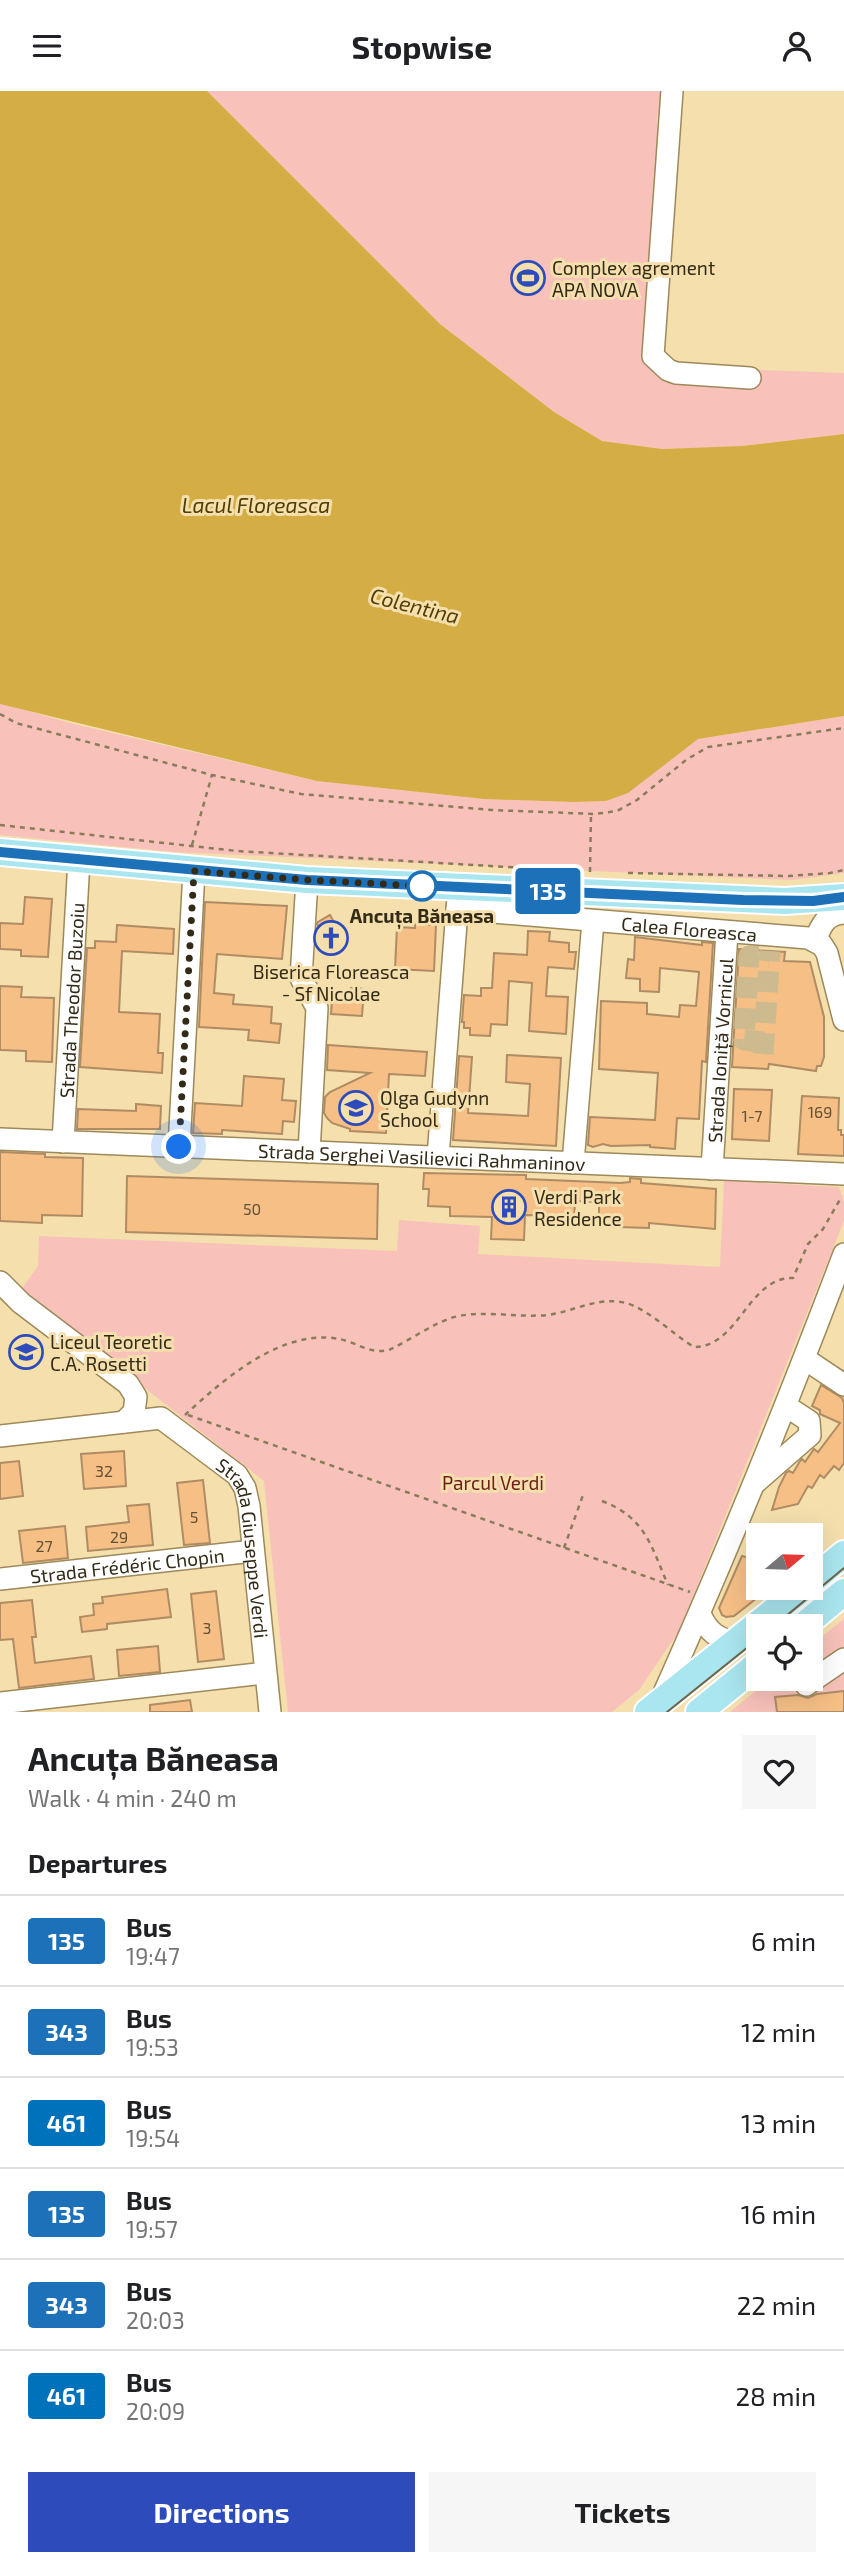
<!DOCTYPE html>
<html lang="en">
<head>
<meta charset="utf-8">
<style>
	:root { --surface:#fff; --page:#f6f6f6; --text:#202124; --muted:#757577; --line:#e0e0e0; --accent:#2e4bbb }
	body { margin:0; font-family:"Exo 2",sans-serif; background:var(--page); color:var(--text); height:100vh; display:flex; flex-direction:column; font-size:26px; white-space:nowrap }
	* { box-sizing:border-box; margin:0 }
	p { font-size:23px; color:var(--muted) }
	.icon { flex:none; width:38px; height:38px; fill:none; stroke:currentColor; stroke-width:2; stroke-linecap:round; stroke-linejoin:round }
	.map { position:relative; height:1621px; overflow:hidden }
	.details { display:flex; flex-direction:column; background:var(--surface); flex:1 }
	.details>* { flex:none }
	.badge { padding:0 14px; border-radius:5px; font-size:24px; line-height:46px }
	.needle { width:46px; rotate:71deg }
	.controls { position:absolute; left:746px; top:1432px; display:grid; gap:14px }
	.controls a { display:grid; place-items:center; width:77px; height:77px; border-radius:0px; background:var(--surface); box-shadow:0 7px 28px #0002; font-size:35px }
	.you { position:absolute; width:35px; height:35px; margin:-18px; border:5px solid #fff; border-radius:50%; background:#1a73e8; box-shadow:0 0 0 10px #1a73e833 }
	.map>.badge { position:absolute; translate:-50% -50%; box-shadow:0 0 0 4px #fff }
	h2 { padding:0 28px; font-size:26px; line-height:63px }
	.round { display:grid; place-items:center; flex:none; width:74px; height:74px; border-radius:0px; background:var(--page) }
	.overview { display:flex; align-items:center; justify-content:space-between; height:119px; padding:0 28px }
	h1 { font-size:33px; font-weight:700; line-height:52px }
	.cta { display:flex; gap:14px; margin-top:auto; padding:14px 28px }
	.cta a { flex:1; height:80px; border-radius:0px; background:var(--accent); color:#fff; font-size:28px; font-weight:700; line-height:80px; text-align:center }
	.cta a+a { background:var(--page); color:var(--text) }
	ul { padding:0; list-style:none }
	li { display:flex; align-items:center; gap:21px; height:91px; padding:0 28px; border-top:2px solid var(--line) }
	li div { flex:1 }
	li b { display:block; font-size:26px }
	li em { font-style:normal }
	li .badge { min-width:77px; font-weight:700; text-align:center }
	header { display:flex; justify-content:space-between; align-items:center; height:91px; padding:0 28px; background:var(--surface); font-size:32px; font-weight:700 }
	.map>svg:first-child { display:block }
</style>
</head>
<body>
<header><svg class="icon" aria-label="menu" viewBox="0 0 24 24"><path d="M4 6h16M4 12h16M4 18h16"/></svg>Stopwise<svg class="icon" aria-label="person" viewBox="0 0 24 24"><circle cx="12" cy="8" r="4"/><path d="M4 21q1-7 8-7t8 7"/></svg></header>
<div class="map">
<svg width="844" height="1621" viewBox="0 0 844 1621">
	<rect width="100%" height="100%" fill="#f4dfad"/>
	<!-- green -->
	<g fill="#f8c2ba">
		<path d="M207 0H663L657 27 664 270 673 276 844 282V343L742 355 662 358 602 350 554 321 440 233Z"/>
		<path d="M0 612 70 632 317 690 484 708 573 711 606 710 698 648 844 625V782L792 789 174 761 0 744Z"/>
		<path d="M724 1090 839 1096 844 1111V1130L679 1540 639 1599 612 1621H288L264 1390 20 1200 38 1175 39 1145 397 1160 399 1129 480 1135 478 1163 720 1176Z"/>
		<path d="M844 1528V1621H730L771 1587H810V1555Z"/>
	</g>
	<!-- water -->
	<path fill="#d4ad45" d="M0 0H207L440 233 554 321 602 350 662 358 742 355 844 343V625L698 648 628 702 606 710 573 711 484 708 317 690 0 613Z"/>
	<!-- building -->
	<g fill="#f5bf86" stroke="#b08c65" stroke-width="2">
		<path d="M25 806 52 808 48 866 21 865V859L0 858V832L23 833Z"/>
		<path d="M205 811 287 815 282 868 217 863 214 902 234 904 233 913 272 916 271 932 281 933 279 952 248 949 249 939 199 936Z"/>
		<path d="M330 824 345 851 331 858 317 833 318 831Z"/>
		<path d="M415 833 436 834 434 880 395 878 397 836 415 837Z"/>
		<path d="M117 834 174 838 173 863 122 860 119 921 160 923 158 962H163L162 982 80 976 87 857H95V850L116 851Z"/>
		<path d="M528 840 550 841 549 850 569 852V861H576L574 878 548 876 546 905 568 906 566 943 529 940 532 892 509 890 507 934 491 933 490 945 470 944V937H464V931H462L464 904 481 905V897H492L494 862 527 864Z"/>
		<path d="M635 846 702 854V851L713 852 706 971 702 970 699 1028 677 1027 675 1058 650 1056V1054L611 1055 603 1053 593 1056 588 1054 590 1026 655 1029 658 982 599 978 601 910 647 912V923L679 926 680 914 696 915 699 881 660 877 659 901 640 900V888L626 887 628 868 634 869Z"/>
		<path d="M739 858 785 861 784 870 810 871 824 926V966L821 975H817L816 980 769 973 768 978 732 976Z"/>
		<path d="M0 895 22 896 21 906 54 907 52 971 26 970V960L0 959Z"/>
		<path d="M351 897 364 898 362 925 331 923 332 909 350 910Z"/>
		<path d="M328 954 427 961 425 985 389 983 386 1042 350 1040V1038L332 1032 327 1027 324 1022 325 1006 330 1001 370 982 327 979Z"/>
		<path d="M507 964 561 967 556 1055 453 1049 459 965 472 966 468 1022 528 1025 530 993 506 991Z"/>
		<path d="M244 985 284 988 282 1009 296 1010 294 1031 283 1030 282 1043 222 1039V1043L193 1042 195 1012 242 1015Z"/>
		<path d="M734 998 772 999 769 1050 732 1048Z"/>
		<path d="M802 1005 839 1007 838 1039H841V1044H844V1065L798 1063Z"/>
		<path d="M136 1013 161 1015 160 1038H77L78 1018 136 1020Z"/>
		<path d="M0 1061 45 1063V1066L83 1067 82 1125 42 1124V1132L0 1130Z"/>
		<path d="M424 1082 526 1084V1088L620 1092 630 1091V1087L641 1088V1092L716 1098 715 1138 649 1132V1137L618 1136V1128L599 1127V1111L575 1110 574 1132H558V1125L525 1124 524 1149 491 1148 492 1126 450 1125V1116L428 1115 429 1098H423Z"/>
		<path d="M127 1085 378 1093 377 1148 126 1141Z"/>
		<path d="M821 1294 842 1307 844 1312V1372L839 1379 834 1375 824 1387 820 1384 812 1397 808 1395 798 1413 772 1419 779 1396 786 1382 789 1380 793 1382 800 1370 802 1368 805 1371 814 1358 818 1361 840 1332 820 1323V1319L812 1315Z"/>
		<path d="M124 1360 126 1395 84 1398 81 1363Z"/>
		<path d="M19 1370 23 1405 0 1408V1372Z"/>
		<path d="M203 1389 210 1452 184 1454 177 1392Z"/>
		<path d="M149 1413 153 1454 88 1460 86 1436 129 1431 127 1415Z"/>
		<path d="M65 1435 68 1467 23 1472 19 1440Z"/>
		<path d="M742 1465 758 1469V1496H771L734 1525 726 1526 722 1524 719 1517Z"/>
		<path d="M167 1498 171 1526 107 1533V1538L82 1541 80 1526 94 1524 93 1513 103 1512 102 1506Z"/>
		<path d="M216 1500 224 1568 198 1571 191 1503Z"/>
		<path d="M32 1509 36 1546H32L35 1572 91 1565 94 1588 19 1597 13 1548 0 1549V1512Z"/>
		<path d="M158 1555 160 1581 119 1585 117 1559Z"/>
		<path d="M844 1600V1621H777L775 1606 798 1604 808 1607 817 1603Z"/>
		<path d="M190 1609 192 1621H150V1614Z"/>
	</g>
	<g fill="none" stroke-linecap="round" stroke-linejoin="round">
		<!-- minor-tunnel -->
		<g stroke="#cdbb8f" stroke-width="21" stroke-dasharray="21 10" stroke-linecap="butt">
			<path d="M764 951 744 949 749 865 769 866"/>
			<path d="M763 963 770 860"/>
		</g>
		<!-- minor casing -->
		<g stroke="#9d895a" stroke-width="24">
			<g id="minor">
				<path d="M672 0 653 265 668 279 676 282 750 287"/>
				<path d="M307 789 301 887 317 917 309 1061"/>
				<path id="s1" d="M457 818 808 847 822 854 827 862 844 929"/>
				<path d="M815 850C821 834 826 823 844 822"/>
				<path id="s2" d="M0 1048 844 1083"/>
				<path id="s3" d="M63 1051 79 769"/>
				<path d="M179 1056 194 780"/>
				<path d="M438 1066 458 806"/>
				<path d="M573 1072 593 830"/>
				<path id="s4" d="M712 1078 727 841"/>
				<path d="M0 1191 21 1212 128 1293 136 1306 134 1321 124 1331"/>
				<path d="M805 1268 844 1294"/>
				<path id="s5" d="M0 1345 161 1327 237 1384 245 1397 249 1415 270 1621"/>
				<path d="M756 1391 810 1344 809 1330 786 1315"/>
				<path id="s6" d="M0 1488 253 1460"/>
				<path d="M700 1523C708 1541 718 1549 738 1551"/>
				<path d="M806 1594 844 1568"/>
				<path d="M660 1611C726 1464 787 1314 844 1163"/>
				<path d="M0 1612 265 1582"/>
			</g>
		</g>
		<!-- major casing -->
		<g stroke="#fff" stroke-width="30">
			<g id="major">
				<path d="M0 761 307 789 785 810 844 806"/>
				<path d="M810 1491 844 1463"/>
				<path d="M803 1535 844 1501"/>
				<path d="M648 1621 804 1496"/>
				<path d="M699 1621 758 1573"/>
			</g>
		</g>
		<!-- path -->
		<g stroke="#8a7c5b" stroke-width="2.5" stroke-dasharray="5 5" stroke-linecap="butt">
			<path d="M0 623 16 632 212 684 301 703 492 719 595 723 617 720 637 709 686 669 708 656 844 637"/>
			<path d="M0 734 237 760 558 779"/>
			<path d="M192 754 212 684"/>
			<path d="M590 781 591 723"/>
			<path d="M628 782 789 785 830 782 844 779"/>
			<path d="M185 1324C224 1288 278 1241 333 1247 355 1249 368 1264 389 1259 408 1250 433 1233 451 1227 480 1218 516 1227 548 1224 575 1220 599 1205 626 1212 648 1218 674 1244 694 1256 739 1256 748 1186 793 1187L808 1153 823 1138 842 1105"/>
			<path d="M188 1324 690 1501"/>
			<path d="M602 1410C646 1427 651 1455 668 1494"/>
			<path d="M564 1457 583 1404"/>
		</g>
		<!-- minor -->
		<use href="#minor" stroke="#fff" stroke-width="21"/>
		<!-- major -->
		<use href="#major" stroke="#aae6ef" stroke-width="26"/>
		<!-- tram -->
		<g stroke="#706447" stroke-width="2">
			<path d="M774 1535 844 1477"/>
			<path d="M667 1621 758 1548"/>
		</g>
	</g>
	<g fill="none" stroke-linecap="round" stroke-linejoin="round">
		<!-- line casing -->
		<g stroke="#fff" stroke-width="16">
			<path id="line" d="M0 761 307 789 743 809 813 810 844 806"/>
		</g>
		<!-- line -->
		<use href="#line" stroke="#1d71b8" stroke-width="10"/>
		<!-- walk -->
		<path stroke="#332b17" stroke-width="7" stroke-dasharray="0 12.6" d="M179 1056 194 780 307 789 422 795"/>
	</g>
	<!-- icons -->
	<defs>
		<g id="stadium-ring" transform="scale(1.75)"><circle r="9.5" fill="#f4dfad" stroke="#2e4bbb" stroke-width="1.5"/><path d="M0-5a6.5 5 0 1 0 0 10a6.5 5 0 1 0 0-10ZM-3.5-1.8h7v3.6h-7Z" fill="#2e4bbb"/></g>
		<g id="church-ring" transform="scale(1.75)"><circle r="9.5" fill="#f4dfad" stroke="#2e4bbb" stroke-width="1.5"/><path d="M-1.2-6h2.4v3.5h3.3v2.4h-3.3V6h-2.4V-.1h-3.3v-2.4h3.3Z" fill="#2e4bbb"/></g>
		<g id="school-ring" transform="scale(1.75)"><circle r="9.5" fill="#f4dfad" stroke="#2e4bbb" stroke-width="1.5"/><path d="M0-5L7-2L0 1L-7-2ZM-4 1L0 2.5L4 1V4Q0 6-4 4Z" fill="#2e4bbb"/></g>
		<g id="building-ring" transform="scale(1.75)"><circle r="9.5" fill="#f4dfad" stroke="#2e4bbb" stroke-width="1.5"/><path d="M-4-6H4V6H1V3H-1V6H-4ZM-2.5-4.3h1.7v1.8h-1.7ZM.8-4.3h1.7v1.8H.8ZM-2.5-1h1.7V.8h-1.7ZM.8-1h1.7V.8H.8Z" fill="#2e4bbb"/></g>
	</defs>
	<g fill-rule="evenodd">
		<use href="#stadium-ring" x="528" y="187"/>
		<use href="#church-ring" x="331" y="847"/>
		<use href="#school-ring" x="356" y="1017"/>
		<use href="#building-ring" x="509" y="1116"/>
		<use href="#school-ring" x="26" y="1261"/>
	</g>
	<!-- markers -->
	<circle fill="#fff" stroke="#1d71b8" stroke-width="3.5" cx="422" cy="795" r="14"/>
	<g text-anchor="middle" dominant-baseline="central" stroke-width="6" stroke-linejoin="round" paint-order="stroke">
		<!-- number labels -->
		<g font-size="16" fill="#645033">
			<text x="820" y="1020">169</text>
			<text x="752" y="1024">1-7</text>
			<text x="252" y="1117">50</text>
			<text x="104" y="1379">32</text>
			<text x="194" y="1425">5</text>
			<text x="119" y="1445">29</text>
			<text x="44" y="1454">27</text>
			<text x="207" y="1536">3</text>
		</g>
		<!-- poi labels -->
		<g font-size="19" fill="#332b17" stroke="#f4dfad" text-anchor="start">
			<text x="552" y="176">Complex agrement<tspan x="552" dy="22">APA NOVA</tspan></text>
			<text x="331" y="880" text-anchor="middle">Biserica Floreasca<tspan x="331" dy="22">- Sf Nicolae</tspan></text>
			<text x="380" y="1006">Olga Gudynn<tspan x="380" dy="22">School</tspan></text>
			<text x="534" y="1105">Verdi Park<tspan x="534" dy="22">Residence</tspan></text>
			<text x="50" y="1250">Liceul Teoretic<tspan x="50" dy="22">C.A. Rosetti</tspan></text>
		</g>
		<!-- stop labels -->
		<g font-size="19" font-weight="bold" fill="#332b17" stroke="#f4dfad">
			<text x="422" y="824">Ancuța Băneasa</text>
		</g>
		<!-- street labels -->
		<g font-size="19" fill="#332b17" stroke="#f4dfad">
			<text stroke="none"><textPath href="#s1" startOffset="233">Calea Floreasca</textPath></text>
			<text stroke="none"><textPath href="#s3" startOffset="142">Strada Theodor Buzoiu</textPath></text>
			<text stroke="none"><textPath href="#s4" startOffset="119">Strada Ioniță Vornicul</textPath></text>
			<text stroke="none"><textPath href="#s2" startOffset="422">Strada Serghei Vasilievici Rahmaninov</textPath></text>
			<text stroke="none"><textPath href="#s5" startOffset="329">Strada Giuseppe Verdi</textPath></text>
			<text stroke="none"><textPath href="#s6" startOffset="128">Strada Frédéric Chopin</textPath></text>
		</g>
		<!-- park labels -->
		<g font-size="19" fill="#6d1d18" stroke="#f4dfad">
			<text x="493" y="1391">Parcul Verdi</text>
		</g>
		<!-- water labels -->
		<g font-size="21" font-style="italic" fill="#523e01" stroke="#f4dfad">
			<text x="256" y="413">Lacul Floreasca</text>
			<text transform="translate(415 514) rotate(14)">Colentina</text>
		</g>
	</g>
</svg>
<div class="controls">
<a><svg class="needle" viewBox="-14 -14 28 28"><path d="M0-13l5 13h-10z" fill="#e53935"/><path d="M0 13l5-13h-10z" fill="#757577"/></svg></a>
<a><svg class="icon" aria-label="locate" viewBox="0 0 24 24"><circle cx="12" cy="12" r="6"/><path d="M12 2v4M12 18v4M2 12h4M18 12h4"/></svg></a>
</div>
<div class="you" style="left:179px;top:1056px"></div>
<b class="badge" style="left:548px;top:800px;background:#1d71b8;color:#fff">135</b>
</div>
<section class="details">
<div class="overview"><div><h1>Ancuța Băneasa</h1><p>Walk · 4 min · 240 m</p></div><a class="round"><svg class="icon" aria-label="heart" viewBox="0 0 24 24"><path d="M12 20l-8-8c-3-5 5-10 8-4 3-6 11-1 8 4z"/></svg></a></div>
<h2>Departures</h2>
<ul>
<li><span class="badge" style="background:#1d71b8;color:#fff">135</span><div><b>Bus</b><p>19:47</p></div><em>6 min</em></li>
<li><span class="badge" style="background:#1d71b8;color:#fff">343</span><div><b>Bus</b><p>19:53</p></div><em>12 min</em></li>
<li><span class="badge" style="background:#0072bc;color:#fff">461</span><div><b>Bus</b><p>19:54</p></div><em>13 min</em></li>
<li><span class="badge" style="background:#1d71b8;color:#fff">135</span><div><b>Bus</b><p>19:57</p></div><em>16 min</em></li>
<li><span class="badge" style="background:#1d71b8;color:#fff">343</span><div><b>Bus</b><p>20:03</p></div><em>22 min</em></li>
<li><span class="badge" style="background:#0072bc;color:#fff">461</span><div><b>Bus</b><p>20:09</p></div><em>28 min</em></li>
</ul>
<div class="cta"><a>Directions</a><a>Tickets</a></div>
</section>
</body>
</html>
